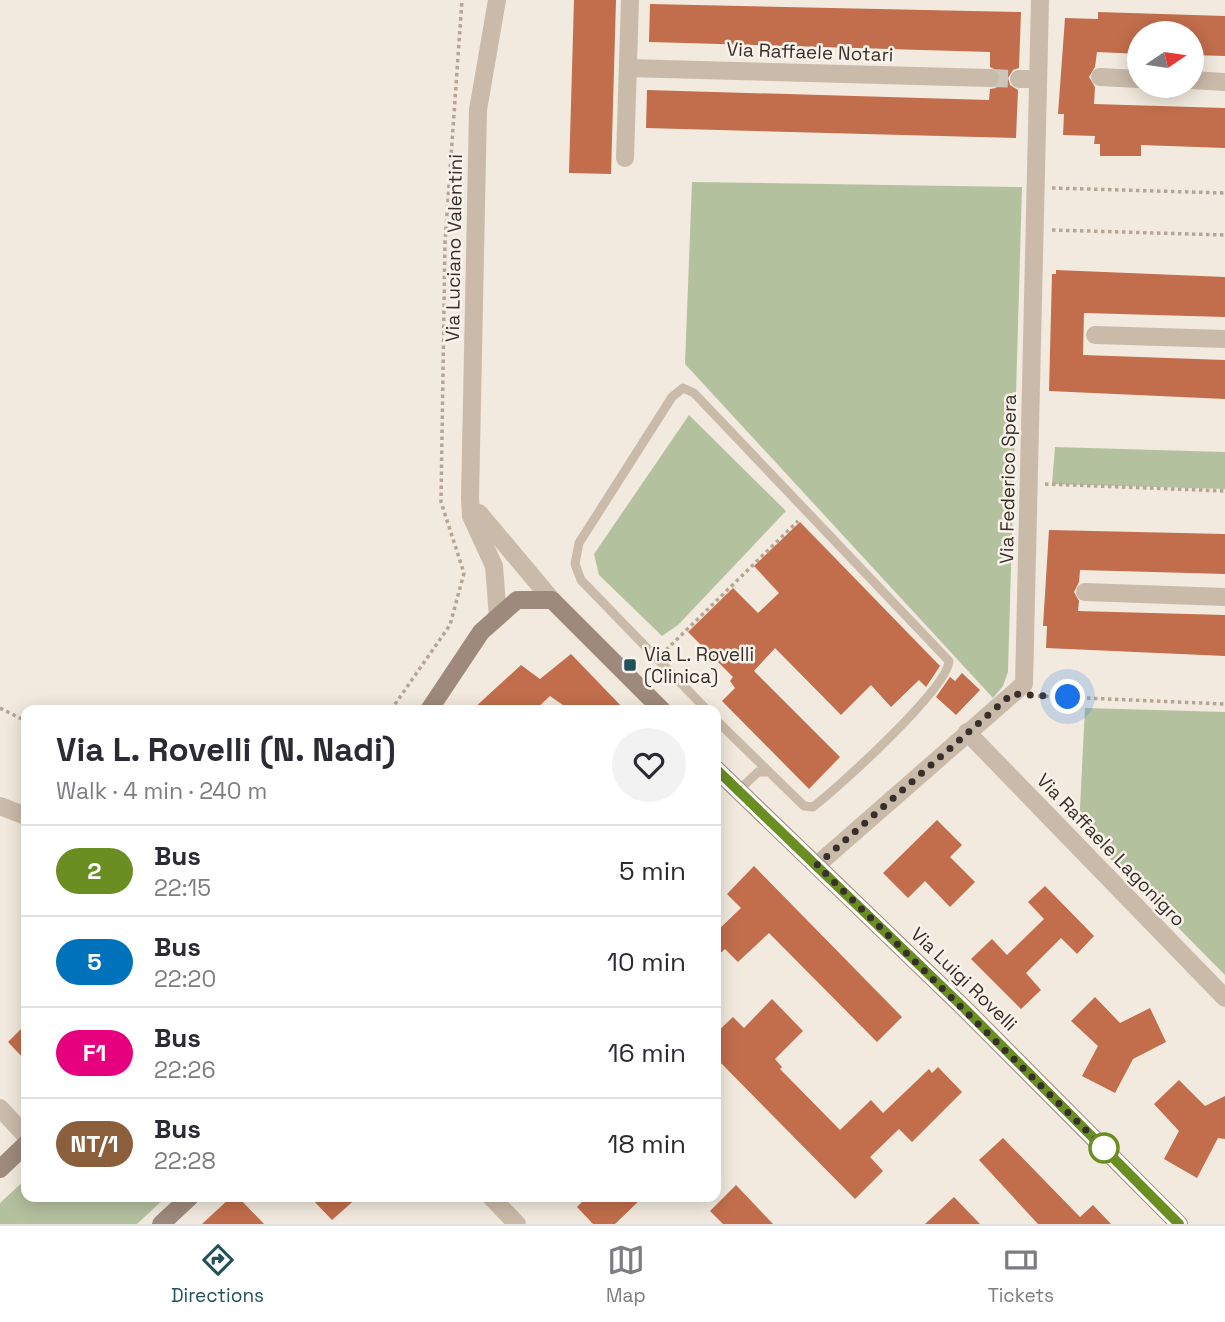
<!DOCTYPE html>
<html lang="en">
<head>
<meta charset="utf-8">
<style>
	:root { --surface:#fff; --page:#f2f2f3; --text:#2b2b33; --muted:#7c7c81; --line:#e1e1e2; --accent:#205258 }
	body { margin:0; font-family:"Space Grotesk",sans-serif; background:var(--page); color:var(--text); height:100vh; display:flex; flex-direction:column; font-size:26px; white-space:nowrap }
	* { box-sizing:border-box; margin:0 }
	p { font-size:23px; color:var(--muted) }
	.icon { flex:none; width:38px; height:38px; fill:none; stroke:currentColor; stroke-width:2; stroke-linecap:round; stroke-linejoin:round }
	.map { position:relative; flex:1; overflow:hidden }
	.details { position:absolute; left:21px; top:705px; width:700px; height:497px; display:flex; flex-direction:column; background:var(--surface); border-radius:14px; box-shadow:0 4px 18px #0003 }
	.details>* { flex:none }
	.badge { padding:0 14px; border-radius:23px; font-size:24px; line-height:46px }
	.needle { width:46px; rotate:77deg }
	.buttons { position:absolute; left:1127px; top:21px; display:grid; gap:14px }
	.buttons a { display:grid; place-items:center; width:77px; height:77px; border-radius:50%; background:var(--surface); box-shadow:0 4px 18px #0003; font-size:35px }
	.you { position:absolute; width:35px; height:35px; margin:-18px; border:5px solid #fff; border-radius:50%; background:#1a73e8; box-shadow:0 0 0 10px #1a73e833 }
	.map>.badge { position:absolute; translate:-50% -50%; box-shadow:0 0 0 4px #fff }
	.round { display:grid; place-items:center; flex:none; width:74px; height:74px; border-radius:37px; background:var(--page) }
	.headline { display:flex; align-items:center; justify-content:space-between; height:119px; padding:0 35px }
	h1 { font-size:33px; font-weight:700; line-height:52px }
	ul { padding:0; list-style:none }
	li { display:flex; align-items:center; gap:21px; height:91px; padding:0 35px; border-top:2px solid var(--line) }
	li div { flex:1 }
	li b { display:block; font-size:26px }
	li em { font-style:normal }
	li .badge { min-width:77px; font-weight:700; text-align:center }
	.dock { display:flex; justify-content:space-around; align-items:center; height:98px; border-top:2px solid var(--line); background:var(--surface); font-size:19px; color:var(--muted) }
	.dock a { display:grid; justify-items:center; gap:4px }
	.dock .active { color:var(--accent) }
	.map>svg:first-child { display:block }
</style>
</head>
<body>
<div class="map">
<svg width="1225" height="1224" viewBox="0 0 1225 1224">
	<rect width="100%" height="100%" fill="#f2eade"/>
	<!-- green -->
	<g fill="#b4c19f">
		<path d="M692 182 1022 187 1008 672 1003 686 993 698 685 364Z"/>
		<path d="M689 415 786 511 678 625 662 636 599 575 594 554Z"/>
		<path d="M1055 447 1225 452V489L1052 484Z"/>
		<path d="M1085 708 1225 712V975L1079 827Z"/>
		<path d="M26 1179V1197H166L137 1224H0V1203Z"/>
	</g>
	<!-- building -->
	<g fill="#c26e4c">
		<path d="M574 0H616L611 174 569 173Z"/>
		<path d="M650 4 1021 12 1019 68 1013 70 1008 78 1010 85 1018 90 1016 138 646 128 647 90 989 100 990 89 996 88 1001 79 1000 72 990 67V52L649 42Z"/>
		<path d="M1098 12 1225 16V56L1192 55V33H1139V54L1097 52 1095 67 1089 77 1095 87 1094 104 1225 108V148L1141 145V156H1100V144H1094L1095 136 1063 135 1064 114H1058L1065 18 1098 19Z"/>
		<path d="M1056 270 1225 277V317L1084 313 1083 355 1225 360V399L1049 391 1052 274H1056Z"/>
		<path d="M800 522 940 666 926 687 919 680 891 707 871 685 841 715 775 648 754 671 840 757 809 789 722 701 735 688 730 681 733 677 688 632 733 588 758 613 779 593 754 566Z"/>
		<path d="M1049 530 1225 534V574L1080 570 1079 582 1074 592 1079 601 1078 611 1225 615V656L1046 648 1047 626H1043Z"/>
		<path d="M571 654 625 710H570L550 696 535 710H472L521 665 540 679Z"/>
		<path d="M962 673 980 690 956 715 936 697 950 677 955 681Z"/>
		<path d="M937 820 962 845 950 857 975 882 950 907 925 881 908 898 883 873Z"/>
		<path d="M754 866 902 1017 877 1042 769 933 738 962 725 949 716 957V932L741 908 727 894Z"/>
		<path d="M1045 886 1094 936 1077 954 1061 938 1026 973 1041 990 1021 1009 971 959 992 939 1007 955 1044 919 1028 902Z"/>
		<path d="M1095 997 1120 1023 1150 1008 1166 1042 1133 1059 1115 1093 1082 1076 1098 1046 1071 1021Z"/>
		<path d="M772 999 803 1031 775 1059 782 1067 780 1069 840 1130 871 1100 883 1113 929 1069 932 1073 938 1067 962 1092 912 1142 899 1129 870 1157 883 1171 855 1199 716 1058V1033L733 1017 744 1028Z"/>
		<path d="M26 1024V1061L8 1042Z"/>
		<path d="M1179 1080 1205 1106 1225 1096V1139L1218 1138 1197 1178 1164 1159 1179 1131 1154 1104Z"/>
		<path d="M1003 1138 1080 1217 1093 1205 1111 1224H1038L979 1160Z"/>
		<path d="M736 1185 773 1224H723L710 1211Z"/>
		<path d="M231 1197H238L264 1224H202Z"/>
		<path d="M310 1197H358L332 1220Z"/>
		<path d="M587 1197H643L615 1224H593L577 1207Z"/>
		<path d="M954 1197 980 1224H925Z"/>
	</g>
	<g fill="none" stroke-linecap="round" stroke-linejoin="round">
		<!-- street-tunnel -->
		<path stroke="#cdc5ba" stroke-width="18" stroke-dasharray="18 9" stroke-linecap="butt" d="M990 78 1019 79"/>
		<!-- path -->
		<g stroke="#b6a495" stroke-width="3.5" stroke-dasharray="3.5 3.5" stroke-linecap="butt">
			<path d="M1052 188 1225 193"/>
			<path d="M1052 230 1225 235"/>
			<path d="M1045 484 1225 491"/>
			<path d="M666 650 798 521"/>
			<path d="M1038 696 1225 704"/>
			<path d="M0 708 26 721"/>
			<path d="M391 710 450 625 464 573 441 502 445 242 462 0"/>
		</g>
		<!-- lane -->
		<g stroke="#cabaaa" stroke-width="9">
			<path d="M707 710 581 580 575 564 579 543 672 397 683 388 694 393 949 661C947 689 840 786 813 807L804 806 716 720"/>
			<path d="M738 791 758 772H766"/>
		</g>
		<!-- street -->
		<g stroke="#cabaaa" stroke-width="18">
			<path d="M497 0 478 110 470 498 471 516 494 566 498 617"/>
			<path d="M628 68 990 78"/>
			<path d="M1100 77 1139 79"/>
			<path d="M1019 79H1038"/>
			<path d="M1192 80 1225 82"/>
			<path d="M625 158 630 0"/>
			<path d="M1095 335 1225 339"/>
			<path d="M479 513 552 600"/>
			<path d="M1085 592 1225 597"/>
			<path d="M967 732 1225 998"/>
			<path d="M0 806 26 816"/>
			<path d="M817 865 1024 684 1040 0"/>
			<path d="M0 1108 26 1136"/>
			<path d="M491 1197 517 1224"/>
		</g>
		<!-- secondary -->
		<g stroke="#9e8a7c" stroke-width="18">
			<path d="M429 710 481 632 517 600H552L662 710"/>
			<path d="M716 769 964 1008 1179 1224"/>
			<path d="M0 1169 26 1144"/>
			<path d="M161 1224 190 1197"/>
		</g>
	</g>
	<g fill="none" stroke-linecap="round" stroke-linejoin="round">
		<!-- line casing -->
		<g stroke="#fff" stroke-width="16">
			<path id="line" d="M716 769 964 1008 1179 1224"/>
		</g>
		<!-- line -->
		<use href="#line" stroke="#6b8e23" stroke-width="10"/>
		<!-- walk -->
		<path stroke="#382f2a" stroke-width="7" stroke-dasharray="0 12.6" d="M1068 697 1012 694 817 865 1104 1148"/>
	</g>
	<!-- markers -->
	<rect fill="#205258" stroke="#faf3eb" stroke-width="2.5" x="623" y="658" width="14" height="14" rx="3.5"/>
	<circle fill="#fff" stroke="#6b8e23" stroke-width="3.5" cx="1104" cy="1148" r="14"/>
	<g text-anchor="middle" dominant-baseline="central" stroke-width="5" stroke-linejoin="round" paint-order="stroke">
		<!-- street labels -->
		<g font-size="19" fill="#382f2a" stroke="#faf3eb">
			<text transform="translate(810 52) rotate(2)">Via Raffaele Notari</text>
			<text transform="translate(454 248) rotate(-89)">Via Luciano Valentini</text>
			<text transform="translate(1008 479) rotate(-89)">Via Federico Spera</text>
			<text transform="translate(1111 850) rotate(46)">Via Raffaele Lagonigro</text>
			<text transform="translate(964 979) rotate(44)">Via Luigi Rovelli</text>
		</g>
		<!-- poi labels -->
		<g font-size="19" fill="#382f2a" stroke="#faf3eb" text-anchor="start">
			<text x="644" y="654">Via L. Rovelli<tspan x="644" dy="22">(Clinica)</tspan></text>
		</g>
	</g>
</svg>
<div class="buttons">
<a><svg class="needle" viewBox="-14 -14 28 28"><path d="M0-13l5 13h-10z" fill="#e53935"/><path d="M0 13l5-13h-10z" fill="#7c7c81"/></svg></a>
</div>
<div class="you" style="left:1068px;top:697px"></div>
<section class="details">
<div class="headline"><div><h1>Via L. Rovelli (N. Nadi)</h1><p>Walk · 4 min · 240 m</p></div><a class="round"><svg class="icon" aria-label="heart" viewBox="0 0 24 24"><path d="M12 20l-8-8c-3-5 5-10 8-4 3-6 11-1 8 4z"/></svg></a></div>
<ul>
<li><span class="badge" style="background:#6b8e23;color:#fff">2</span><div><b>Bus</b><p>22:15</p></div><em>5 min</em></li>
<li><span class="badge" style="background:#0072bc;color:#fff">5</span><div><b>Bus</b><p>22:20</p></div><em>10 min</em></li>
<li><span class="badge" style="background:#e6007e;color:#fff">F1</span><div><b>Bus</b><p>22:26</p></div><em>16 min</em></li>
<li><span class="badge" style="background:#8b5e3c;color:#fff">NT/1</span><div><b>Bus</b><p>22:28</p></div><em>18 min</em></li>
</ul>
</section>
</div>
<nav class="dock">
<a class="active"><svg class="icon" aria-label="directions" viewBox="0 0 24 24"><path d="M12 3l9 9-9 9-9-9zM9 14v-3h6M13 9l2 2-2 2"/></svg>Directions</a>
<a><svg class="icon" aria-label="map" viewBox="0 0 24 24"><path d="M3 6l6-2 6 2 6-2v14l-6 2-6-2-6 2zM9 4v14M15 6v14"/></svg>Map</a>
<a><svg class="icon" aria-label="tickets" viewBox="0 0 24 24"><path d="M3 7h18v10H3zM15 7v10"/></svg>Tickets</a>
</nav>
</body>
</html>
